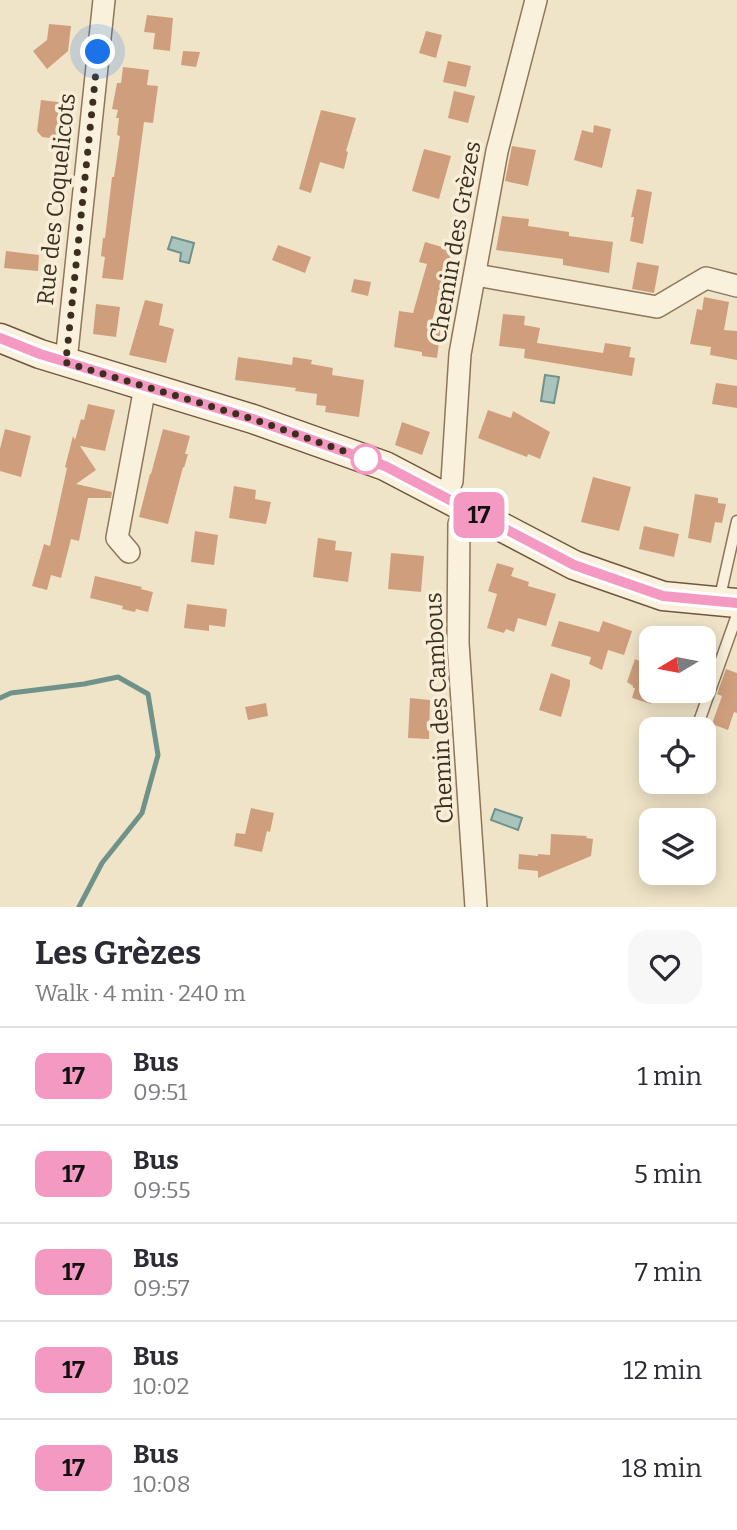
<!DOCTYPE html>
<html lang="en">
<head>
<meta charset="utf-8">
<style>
	:root { --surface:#fff; --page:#f7f7f7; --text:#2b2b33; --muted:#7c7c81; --line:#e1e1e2 }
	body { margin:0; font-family:Bitter,serif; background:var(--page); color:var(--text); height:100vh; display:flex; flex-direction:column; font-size:26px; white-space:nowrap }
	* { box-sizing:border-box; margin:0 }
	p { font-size:23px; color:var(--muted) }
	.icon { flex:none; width:38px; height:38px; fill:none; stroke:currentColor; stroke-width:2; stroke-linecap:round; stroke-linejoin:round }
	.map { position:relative; height:907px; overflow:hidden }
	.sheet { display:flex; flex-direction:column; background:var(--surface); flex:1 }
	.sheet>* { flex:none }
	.badge { padding:0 14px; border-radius:10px; font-size:24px; line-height:46px }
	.needle { width:46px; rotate:260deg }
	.fabs { position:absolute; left:639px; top:626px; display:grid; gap:14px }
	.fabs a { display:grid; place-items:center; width:77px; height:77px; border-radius:14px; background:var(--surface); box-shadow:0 4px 18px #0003; font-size:35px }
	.you { position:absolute; width:35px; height:35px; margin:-18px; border:5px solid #fff; border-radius:50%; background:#1a73e8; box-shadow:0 0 0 10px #1a73e833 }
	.map>.badge { position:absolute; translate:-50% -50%; box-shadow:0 0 0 4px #fff }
	.round { display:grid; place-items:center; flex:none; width:74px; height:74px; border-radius:21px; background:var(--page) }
	.head { display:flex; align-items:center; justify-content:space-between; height:119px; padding:0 35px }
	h1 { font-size:33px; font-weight:700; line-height:52px }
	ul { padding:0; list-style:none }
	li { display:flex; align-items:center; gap:21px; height:98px; padding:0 35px; border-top:2px solid var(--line) }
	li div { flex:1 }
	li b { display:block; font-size:26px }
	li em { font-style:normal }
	li .badge { min-width:77px; font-weight:700; text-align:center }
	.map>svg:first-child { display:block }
</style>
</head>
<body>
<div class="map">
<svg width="737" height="907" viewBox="0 0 737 907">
	<rect width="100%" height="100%" fill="#f0e4c8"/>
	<!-- water -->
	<g fill="#a9c4bc" stroke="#6f938a" stroke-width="2">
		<path d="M172 237 194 243 189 263 180 261 181 253 168 249Z"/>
		<path d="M545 375 559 377 554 403 541 401Z"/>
		<path d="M495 809 522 818 518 830 491 820Z"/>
	</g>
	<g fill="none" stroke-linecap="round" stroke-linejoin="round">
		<!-- stream -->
		<path stroke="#6f938a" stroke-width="5" d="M0 698 11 693 84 684 118 677 148 694 158 755 142 813 102 863 79 907"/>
	</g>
	<!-- building -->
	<g fill="#cf9f7d">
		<path d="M147 15 173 18 170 51 153 49 155 33 144 32Z"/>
		<path d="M49 24 71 26 68 51 47 69 33 51 47 40Z"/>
		<path d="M426 31 442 35 436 58 419 53Z"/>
		<path d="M183 51 200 52 196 67 181 65Z"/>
		<path d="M448 61 471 66 466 87 443 82Z"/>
		<path d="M123 67 149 70 147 85 158 86 153 123 144 122 123 280 102 278 105 257 101 256 103 238H105L112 177H114L120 136 117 135 119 118H116L118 110 112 109 117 83H121Z"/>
		<path d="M454 91 475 96 468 123 448 118Z"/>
		<path d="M41 100 66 103 64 122 59 121 57 139 42 137 37 131Z"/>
		<path d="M321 110 356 118 346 151 348 152 344 169 320 162 311 193 299 189Z"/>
		<path d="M594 125 611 129 602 168 574 160 582 130 593 133Z"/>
		<path d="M512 146 536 150 528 186 505 181Z"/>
		<path d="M424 149 451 156 439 199 412 191Z"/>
		<path d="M637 189 652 192 643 244 630 241 634 217H631Z"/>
		<path d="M502 216 529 219 528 226 569 232V236L613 242 609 273 563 265V259L496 250Z"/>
		<path d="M425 242 452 250 431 324 441 326 437 358 422 356V352L394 347 399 311 413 313 427 264 419 262Z"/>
		<path d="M278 245 311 257 305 273 272 260Z"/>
		<path d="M6 251 39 255 38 271 4 268Z"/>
		<path d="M637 262 659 266 654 293 632 289Z"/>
		<path d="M354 279 371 282 368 296 351 292Z"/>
		<path d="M704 297 729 302 724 330 737 331V360L710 355 711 347 690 344 697 309 702 310Z"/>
		<path d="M145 300 163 304 159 325 174 329 166 363 129 355Z"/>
		<path d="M96 304 120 307 116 337 93 334Z"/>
		<path d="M503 314 525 316 524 325 540 328 537 343 603 353 605 343 631 347 629 357 635 358 632 376 524 358 525 349 499 346Z"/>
		<path d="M238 357 292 365 293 357 312 360 311 364 333 368 332 375 364 380 359 417 325 412 326 406 316 405 317 394 295 391 296 388 235 380Z"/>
		<path d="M716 383 737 386V408L712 404Z"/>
		<path d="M88 404 115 410 105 451 80 446 96 470 76 484 112 492 111 498H88L79 541 71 539 61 578 51 575 47 590 32 586 44 544 50 546 67 468 65 467 73 436 75 440 81 419 84 420Z"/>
		<path d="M488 410 511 418 513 411 550 432 540 459 528 454 527 457 478 438Z"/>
		<path d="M402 422 430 432 422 455 395 445Z"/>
		<path d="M5 429 31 436 21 477 0 471V449Z"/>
		<path d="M163 429 190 436 185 454H188L184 468 183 467 168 524 139 517 150 474H151Z"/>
		<path d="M593 477 631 487 619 531 581 522Z"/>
		<path d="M234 486 256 490 255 499 271 502 266 524 229 518Z"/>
		<path d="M695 494 718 498V503L726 504 722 523 715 522 711 543 688 538Z"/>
		<path d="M644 526 679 534 674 557 639 549Z"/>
		<path d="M195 531 218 535 214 565 191 562Z"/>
		<path d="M318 538 336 541 335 550 352 552 348 582 313 577Z"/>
		<path d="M391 553 424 556 421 592 388 589Z"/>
		<path d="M497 563 514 568 511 576 529 582 528 586 556 594 546 626 518 618 514 632 506 629 504 633 487 628 497 594 488 591Z"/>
		<path d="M95 576 142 587 141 589 153 592 148 612 136 609 135 612 122 609 123 606 90 598Z"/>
		<path d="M187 604 227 609 225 627 209 625V631L184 628Z"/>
		<path d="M559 621 599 632 603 621 632 631 624 655 608 650 602 670 589 664 591 657 551 646Z"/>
		<path d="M635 659 651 666V704L632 698 635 688H633V686L627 682Z"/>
		<path d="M726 669 737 673V713L734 712 728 730 712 724 722 696 717 694Z"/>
		<path d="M551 673 570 680V685L561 717 539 710Z"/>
		<path d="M410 698 430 700 429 739 408 738Z"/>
		<path d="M266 703 268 716 248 720 245 707Z"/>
		<path d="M251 808 274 813 270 832 267 831 262 852 234 846 236 833 245 834Z"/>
		<path d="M551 834 587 836 586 838 593 839 591 856 538 878V871L518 869 519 854 538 856V854L550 855Z"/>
	</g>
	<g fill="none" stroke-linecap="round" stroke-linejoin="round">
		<!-- lane casing -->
		<g stroke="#8d765c" stroke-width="13">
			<g id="lane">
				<path d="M719 601 737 521"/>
				<path d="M696 730 737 615"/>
			</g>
		</g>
		<!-- street casing -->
		<g stroke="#8d765c" stroke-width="24">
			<g id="street">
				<path d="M476 275 657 307 706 278 737 286"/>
				<path d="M64 362 67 352 104 0"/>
				<path d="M445 497 452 481 460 354 497 151 536 0"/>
				<path d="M466 509 459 524 458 643 476 907"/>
				<path d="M129 552 117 538 145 387"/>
			</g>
		</g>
		<!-- secondary casing -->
		<g stroke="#6f573f" stroke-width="31">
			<path id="secondary" d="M0 338 40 354 253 419 385 466 574 565 663 596 737 603"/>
		</g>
		<!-- lane -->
		<use href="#lane" stroke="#faf1dc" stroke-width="10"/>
		<!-- street -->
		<use href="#street" stroke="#faf1dc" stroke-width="21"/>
		<!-- secondary -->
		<use href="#secondary" stroke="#faf1dc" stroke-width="28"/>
	</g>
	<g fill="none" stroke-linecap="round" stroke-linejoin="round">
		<!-- line casing -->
		<g stroke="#fff" stroke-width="16">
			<path id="line" d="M0 338 40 354 253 419 385 466 574 565 663 596 737 603"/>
		</g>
		<!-- line -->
		<use href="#line" stroke="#f499c2" stroke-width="10"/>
		<!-- walk -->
		<path stroke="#3d2e20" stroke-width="7" stroke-dasharray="0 12.6" d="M98 52 67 352 64 362 253 419 366 459"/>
	</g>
	<!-- markers -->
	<circle fill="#fff" stroke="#f499c2" stroke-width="3.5" cx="366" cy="459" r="14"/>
	<g text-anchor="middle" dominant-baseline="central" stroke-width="7" stroke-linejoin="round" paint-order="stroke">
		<!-- street labels -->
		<g font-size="23" fill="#3d2e20" stroke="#f7eed8">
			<text transform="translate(56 199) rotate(-84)">Rue des Coquelicots</text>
			<text transform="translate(455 242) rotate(-80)">Chemin des Grèzes</text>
			<text transform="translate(439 708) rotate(-93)">Chemin des Cambous</text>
		</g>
	</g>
</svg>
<div class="fabs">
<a><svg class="needle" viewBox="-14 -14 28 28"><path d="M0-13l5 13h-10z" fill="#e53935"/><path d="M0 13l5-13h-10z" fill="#7c7c81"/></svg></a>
<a><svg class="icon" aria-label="locate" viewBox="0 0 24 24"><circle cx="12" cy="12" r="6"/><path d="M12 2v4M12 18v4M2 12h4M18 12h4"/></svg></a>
<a><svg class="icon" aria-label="layers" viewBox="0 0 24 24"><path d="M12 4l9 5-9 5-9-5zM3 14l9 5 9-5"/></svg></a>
</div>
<div class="you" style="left:98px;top:52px"></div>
<b class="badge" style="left:479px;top:515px;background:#f499c2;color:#111">17</b>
</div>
<section class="sheet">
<div class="head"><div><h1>Les Grèzes</h1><p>Walk · 4 min · 240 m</p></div><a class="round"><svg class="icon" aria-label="heart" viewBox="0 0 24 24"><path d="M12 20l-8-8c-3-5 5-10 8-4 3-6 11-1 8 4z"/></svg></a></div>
<ul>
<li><span class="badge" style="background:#f499c2;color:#111">17</span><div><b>Bus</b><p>09:51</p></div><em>1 min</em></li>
<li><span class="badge" style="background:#f499c2;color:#111">17</span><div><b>Bus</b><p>09:55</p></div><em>5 min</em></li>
<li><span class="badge" style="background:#f499c2;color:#111">17</span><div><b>Bus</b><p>09:57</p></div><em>7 min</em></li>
<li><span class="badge" style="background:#f499c2;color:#111">17</span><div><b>Bus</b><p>10:02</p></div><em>12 min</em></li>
<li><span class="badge" style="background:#f499c2;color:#111">17</span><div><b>Bus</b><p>10:08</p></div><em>18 min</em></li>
</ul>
</section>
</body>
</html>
